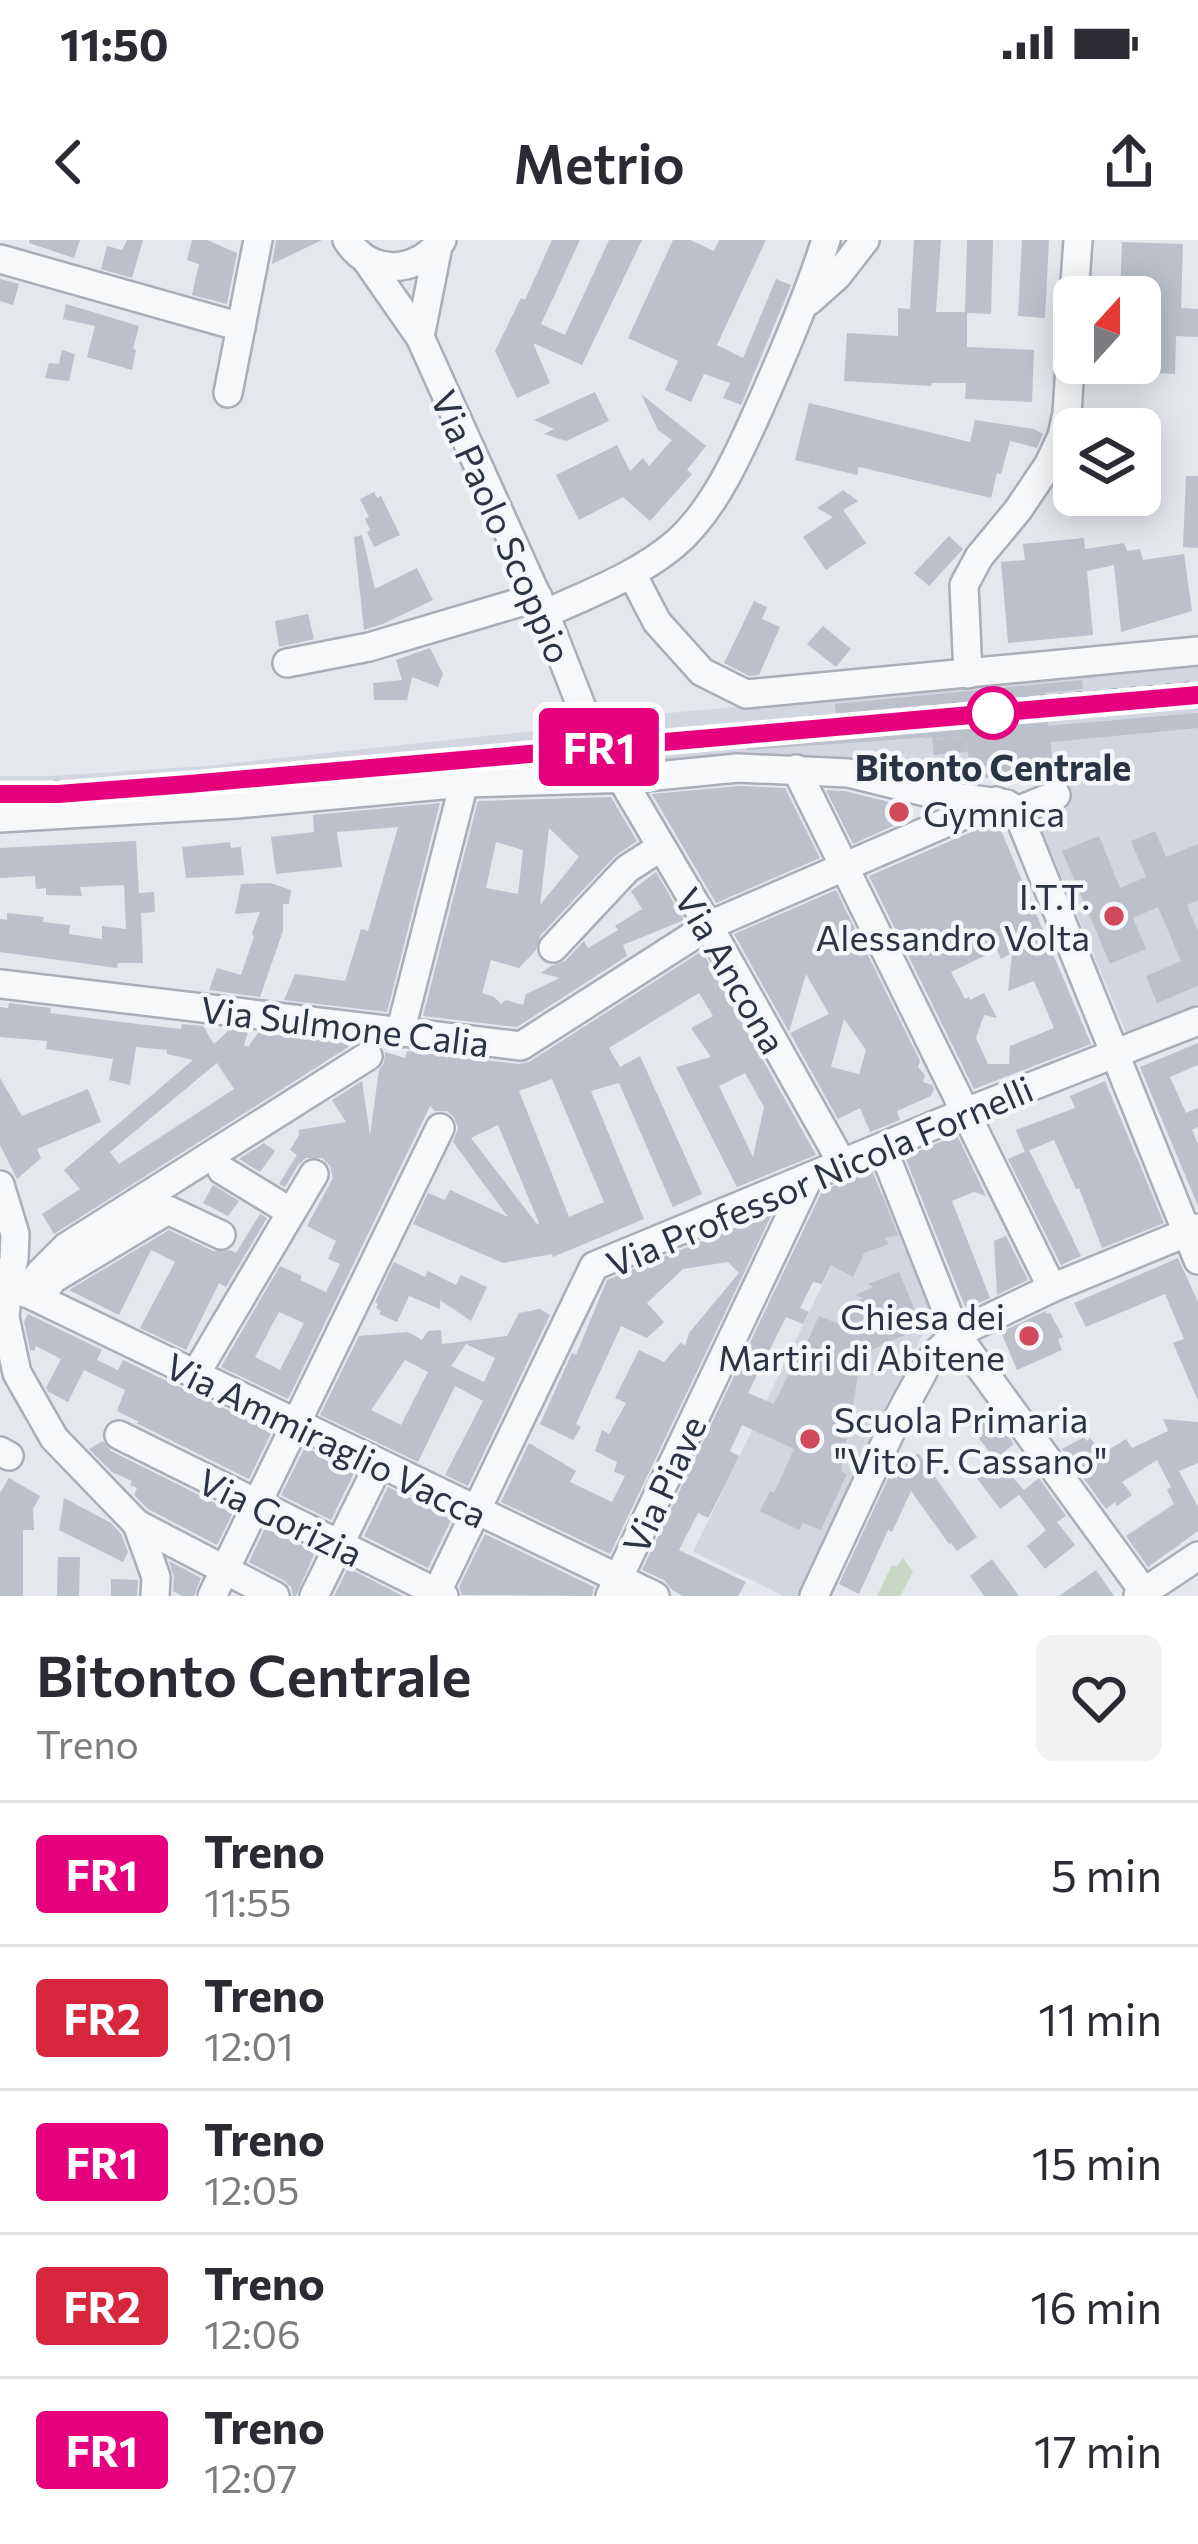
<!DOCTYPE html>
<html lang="it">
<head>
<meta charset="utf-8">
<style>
	:root { --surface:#fff; --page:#f2f2f3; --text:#2b2b33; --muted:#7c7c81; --line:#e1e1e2 }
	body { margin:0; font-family:Commissioner,sans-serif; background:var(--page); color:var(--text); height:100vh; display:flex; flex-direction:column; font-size:45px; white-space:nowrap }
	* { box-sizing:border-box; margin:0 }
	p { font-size:39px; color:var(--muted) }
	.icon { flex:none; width:66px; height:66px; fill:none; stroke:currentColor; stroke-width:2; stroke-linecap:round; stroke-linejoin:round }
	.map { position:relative; height:1356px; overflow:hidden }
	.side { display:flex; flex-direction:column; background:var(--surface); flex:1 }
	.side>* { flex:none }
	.badge { padding:0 24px; border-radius:9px; font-size:42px; line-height:78px }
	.needle { width:78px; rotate:21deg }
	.controls { position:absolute; left:1053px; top:36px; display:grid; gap:24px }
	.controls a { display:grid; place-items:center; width:108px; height:108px; border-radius:18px; background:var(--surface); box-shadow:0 6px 30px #0003; font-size:60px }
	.map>.badge { position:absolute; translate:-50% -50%; box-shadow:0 0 0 6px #fff }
	.round { display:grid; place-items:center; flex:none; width:126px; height:126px; border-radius:18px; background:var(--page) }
	.head { display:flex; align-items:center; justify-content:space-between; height:204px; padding:0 36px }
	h1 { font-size:57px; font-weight:600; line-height:90px }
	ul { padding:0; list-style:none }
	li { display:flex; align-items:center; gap:36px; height:144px; padding:0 36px; border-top:3px solid var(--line) }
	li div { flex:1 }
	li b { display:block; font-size:45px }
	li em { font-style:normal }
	li .badge { min-width:132px; font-weight:700; text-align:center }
	.status { display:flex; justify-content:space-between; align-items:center; height:84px; padding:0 60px; background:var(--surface); direction:ltr }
	.status svg { height:33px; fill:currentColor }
	header { display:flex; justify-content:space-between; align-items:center; height:156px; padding:0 36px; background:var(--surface); font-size:54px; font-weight:600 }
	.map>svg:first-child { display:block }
</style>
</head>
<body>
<div class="status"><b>11:50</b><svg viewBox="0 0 49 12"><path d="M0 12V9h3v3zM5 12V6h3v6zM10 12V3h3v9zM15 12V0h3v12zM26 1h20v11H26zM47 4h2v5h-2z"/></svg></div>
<header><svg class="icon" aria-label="back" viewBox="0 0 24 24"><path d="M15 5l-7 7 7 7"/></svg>Metrio<svg class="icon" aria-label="share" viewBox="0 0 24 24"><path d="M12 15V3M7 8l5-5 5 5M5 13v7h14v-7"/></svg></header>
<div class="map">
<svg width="1198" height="1356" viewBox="0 0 1198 1356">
	<rect width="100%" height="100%" fill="#e4e7ec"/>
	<!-- built -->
	<g fill="#d2d6de">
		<path d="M1198 426V764L1126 793 1042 590 1049 583 1059 580 1053 532 937 541 842 519 631 526 624 516 184 555 0 566V536H53L206 526 533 491 624 477Z"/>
		<path d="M885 953 939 1081 926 1087 799 1356H784L693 1312 855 978 851 967Z"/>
	</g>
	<!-- green -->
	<path fill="#c9d6c5" d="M903 1318 913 1332 900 1356H877L892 1325 897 1327Z"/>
	<!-- building -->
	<g fill="#bbc0ca" fill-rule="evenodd">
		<path d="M29 0H80L74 18 29 3Z"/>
		<path d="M127 0H143L132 38 101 29 107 6 122 10Z"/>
		<path d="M192 0H207L237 13 227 64 192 55 199 24 187 20Z"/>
		<path d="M276 0H322L272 24Z"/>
		<path d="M552 0H580L541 84 565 95 609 0H642L582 125 533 103 550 143 517 158 495 111 521 58 525 60Z"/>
		<path d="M673 0H690L714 11 719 0H766L717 105 743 118 776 39 791 45 741 165 723 158 730 143 704 134 691 162 665 150 678 121 628 98Z"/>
		<path d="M914 0H941L936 72H965L967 0H993L991 74 967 73V107L1034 110 1032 162 965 159 966 143H932L931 146 844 141 847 93 898 96V68L910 69Z"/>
		<path d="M1022 0H1049L1045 78 1018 76Z"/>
		<path d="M1122 2 1183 4 1181 68 1198 69V97L1176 96 1175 134 1140 132V107L1153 108 1155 66 1140 65V57H1120Z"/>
		<path d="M0 39 19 44 13 65 0 61Z"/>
		<path d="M66 64 139 86 133 109 136 110 132 130 87 117 95 86 63 79Z"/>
		<path d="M62 110 75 114 69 141 45 138 49 123 59 124Z"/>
		<path d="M595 152 609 181 566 201 544 194 554 189 534 180Z"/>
		<path d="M641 154 706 206 687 230 692 234 650 281 623 257 579 280 556 235 617 205 630 231 643 218 649 226 672 200 658 190Z"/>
		<path d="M809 163 970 202 975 180 1034 189 1043 194 1037 208 1010 201 1001 234 997 233 991 258 859 227 857 235 795 220Z"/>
		<path d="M1186 236H1198V308L1183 307Z"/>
		<path d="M843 250 858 261 843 270 866 303 826 330 803 297 833 277 817 268Z"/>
		<path d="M374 252 377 258 381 256 400 295 374 307 367 292 370 290 365 279 369 277 360 259Z"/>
		<path d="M362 295 375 349 417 328 433 360 385 383 364 390 354 297Z"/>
		<path d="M949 296 963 309 929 346 914 333Z"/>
		<path d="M1084 298 1085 309 1124 303 1127 311 1140 309 1143 320 1184 314 1192 371 1121 392 1114 325 1087 331 1093 395 1008 403 1001 322 1025 320 1023 304Z"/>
		<path d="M754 361 767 367 762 379 780 387 759 435 749 436 724 423Z"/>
		<path d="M308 374 314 399 279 407 275 381Z"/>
		<path d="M823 386 851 409 836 427 807 404Z"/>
		<path d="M430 408 443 434 438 447 412 437 407 460H374L373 443 402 440 396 420Z"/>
		<path d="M1082 440 1083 449 1044 453 1048 486 1198 473V488L1051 502 1052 525H1026V534L971 539 968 512 934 515 932 497 746 510 744 498 838 490 835 464Z"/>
		<path d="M738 546 785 548 820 618 716 663 652 554Z"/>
		<path d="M826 550 845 551 913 568 911 578 853 604Z"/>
		<path d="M611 557 637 601 614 617 540 696 536 710 519 728 491 720 482 753 494 757 501 764 506 760 523 765 526 754 560 738 541 733 551 726 565 721 584 701 588 708 618 690 615 686 642 669 631 651 656 632 684 680 623 705 627 716 517 787 423 776 478 561ZM549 588 579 617 540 665ZM496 602 523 610 518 654 486 648Z"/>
		<path d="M440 563 387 772 284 760 295 734 345 741 361 689 368 691 398 587 337 592 342 627 276 634 271 597 314 592 313 575Z"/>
		<path d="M997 581 1091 804 974 849 869 636ZM997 710 1001 719 1012 713 1008 751 1034 741 1054 788 1010 806 1009 824H988L976 798 984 775 997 778 984 753 970 760 969 757 965 759 951 732Z"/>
		<path d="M1155 591 1166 617 1198 604V660L1187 665 1198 692V746L1157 763 1146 736 1181 721 1158 667 1133 678 1146 709 1110 724 1062 611 1099 596 1120 648 1146 637 1131 601Z"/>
		<path d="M136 601 139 653 154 652 155 672 141 673 143 723H118L117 728 0 712V679L7 680V673L44 677 43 682 70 685 69 694 102 699V686L126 689 124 645 80 647 82 656 46 655V648L36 649 35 636 0 638V608Z"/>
		<path d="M230 602 231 608 241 607 244 635 186 638 182 607Z"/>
		<path d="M270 643 291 650 289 664H283V691L260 757 209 750 217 728 241 735 254 697 252 693 260 672 235 674 241 644Z"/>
		<path d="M836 650 920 821 918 827 925 835 923 842 932 845 934 849 931 856 897 871 900 880 870 892 860 868 838 879 790 793 829 774 806 734 789 792 734 694ZM844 779 866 810 859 834 831 827Z"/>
		<path d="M702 711 816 915 737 947 676 827 711 817 691 788 713 776 699 753 609 808 620 827 640 816 702 954 673 967 619 843 591 851 644 979 553 1017 552 1014 503 1023 413 984 428 953 445 960 450 950 508 977 453 902 458 888 454 877 447 871H435L430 866 288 1159 221 1127 280 1026 302 1036 300 1040 326 1052 340 1024 328 1019 336 1001 307 986 333 938 330 926 322 918H306L298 925 285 947 279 944 297 915 290 910 299 895 298 890 346 882 332 860 362 841 370 895 379 830 384 823 385 812 405 818 407 811 519 824 529 822ZM745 833 764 867 753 917 719 846ZM552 839 604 962 569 977 519 851ZM498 885 539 983 537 984 471 898ZM279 1072 304 1083 280 1130 255 1117Z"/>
		<path d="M9 763 51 768 50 773 137 784 181 789 182 784 203 786 214 804 230 789 248 792 244 805 248 807 258 793 353 804 54 994 42 974 80 949 64 930 193 820 167 814V810L136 807 130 845 109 840 113 819 46 809 47 801 0 797V767L8 768ZM217 823 234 849 119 924 110 912Z"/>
		<path d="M1198 803V825L1170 837 1186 873 1198 868V887L1192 890 1198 904V966L1140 827Z"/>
		<path d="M0 838 22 876 88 849 101 882 37 909 41 918 17 939 0 905Z"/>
		<path d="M1105 841 1164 983 1102 1008 1079 948 1076 949 1054 900 1025 912 1016 890 1075 868 1070 856Z"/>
		<path d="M957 895 986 956 974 952 952 961 990 1058 966 1069 905 917Z"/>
		<path d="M264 903 275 911 260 932 239 919Z"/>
		<path d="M1029 910 1081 1016 1061 1025 1008 919Z"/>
		<path d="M872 930 898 995 885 998 889 1004 864 1013 853 1037 831 1025 822 1044 813 1042 800 1068 809 1072 803 1084 786 1077 748 1153 774 1164 797 1117 800 1118 819 1076 839 1084V1069L864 1058 855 1055 873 1047 868 1044 899 1032 917 1075 927 1070 932 1083 862 1114 841 1231 847 1234 821 1290 803 1283 799 1290 760 1271 770 1251 774 1253 794 1209 742 1185 730 1211 739 1216 726 1243 708 1278 698 1273 679 1310 746 1342 738 1356H683L672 1350 664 1340 642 1330 822 951Z"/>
		<path d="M213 945 239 961 228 976 203 963Z"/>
		<path d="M773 972 610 1314 501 1262 529 1203 576 1231 570 1242 612 1262 625 1236 614 1232 617 1222 595 1211 602 1190 609 1194 626 1163 615 1158 639 1110 664 1122 681 1102 685 1106 689 1093 739 1033 728 1022 683 1029 647 1063 664 1082 647 1098 621 1086 576 1184 581 1187 573 1200 540 1184 572 1113 576 1115 607 1040Z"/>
		<path d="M260 974 267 978 226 1047 219 1043 186 1110 140 1088 175 1022 151 1010 119 1075 69 1050 169 990 213 1011 230 1010 236 1013Z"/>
		<path d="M1006 996 1028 1040 997 1055 994 1001Z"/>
		<path d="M1178 1018 1198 1062V1161L1173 1103 1184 1099 1165 1054 1086 1087 1074 1063Z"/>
		<path d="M394 1022 425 1037 428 1031 456 1045 461 1035 487 1047 471 1081 440 1060V1069L409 1056 397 1082 379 1074 381 1071 376 1068 378 1064 375 1062Z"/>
		<path d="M540 1069 550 1075 468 1246 445 1235 483 1161 455 1146 418 1222 320 1175 359 1096 408 1092 422 1100 428 1091 441 1090 442 1104 507 1096 519 1073ZM466 1104 495 1118 484 1142 451 1126ZM405 1120 428 1132 401 1185 371 1170Z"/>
		<path d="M1046 1071 1047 1074 1050 1073 1063 1097 1058 1099 1062 1110 1017 1130 1001 1092Z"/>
		<path d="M28 1074 102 1110 97 1120 118 1130 123 1120 272 1191 249 1239 136 1183 139 1182 117 1171 125 1150 84 1130 68 1162 49 1152 46 1148 61 1119 36 1106 34 1111 30 1110 24 1082Z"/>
		<path d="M988 1168 1014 1204 998 1217 1014 1239 1024 1250 1039 1238 1066 1276 1057 1282 1075 1305 1045 1329 1027 1306 1046 1290 1019 1255 1000 1269 973 1233 994 1218 968 1184Z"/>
		<path d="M1163 1179 1198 1182V1223L1179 1231 1198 1267V1291L1148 1327 1126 1296 1174 1264 1167 1250 1171 1247 1157 1220 1122 1242 1132 1255 1117 1266 1115 1262 1106 1269 1062 1209 1084 1197 1087 1201 1090 1198 1102 1214 1126 1199 1132 1208 1168 1191Z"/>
		<path d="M103 1201 111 1211 233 1272 217 1305 148 1269 134 1255 137 1248 130 1245 132 1241 112 1232 89 1209Z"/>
		<path d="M305 1207 355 1231 331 1280 281 1255Z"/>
		<path d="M919 1214 977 1297 957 1311 951 1303 949 1304 911 1251 892 1292 888 1290 859 1354 839 1344 899 1215Z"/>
		<path d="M9 1238 40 1256 33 1269 34 1290H23V1356H0V1253Z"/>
		<path d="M388 1247 452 1278 428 1328 364 1296Z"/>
		<path d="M64 1258 111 1283 121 1294 128 1312 123 1322 59 1290Z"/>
		<path d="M265 1288 315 1312 296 1356H293L291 1347 283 1340 249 1322Z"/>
		<path d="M485 1294 594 1347 592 1356 462 1355 459 1347Z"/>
		<path d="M58 1317H80L79 1356H57Z"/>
		<path d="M992 1319 1019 1356H984L970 1336Z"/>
		<path d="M169 1321 201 1338 194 1356H182L173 1351 174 1337Z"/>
		<path d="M348 1328 403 1356H334Z"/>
		<path d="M1096 1330 1114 1356H1059Z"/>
		<path d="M111 1339 138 1340 137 1356H111Z"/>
	</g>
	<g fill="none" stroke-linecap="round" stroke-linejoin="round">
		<!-- minor casing -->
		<g stroke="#a9aeb7" stroke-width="32">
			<g id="minor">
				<path d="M347 0C371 37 417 34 442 0"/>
				<path d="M0 19 241 87"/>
				<path d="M367 21 420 97 545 374 593 496 621 538 716 699 842 923"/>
				<path d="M1074 57 1078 0"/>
				<path d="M809 61 837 36 865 0"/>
				<path d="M420 97 438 6"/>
				<path d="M228 153 258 0"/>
				<path d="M632 334 657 382 702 432 746 454 1198 411"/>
				<path d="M545 374C590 353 637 336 675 304 717 268 743 204 765 155 788 103 809 53 826 0"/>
				<path d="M287 423 369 407 538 357"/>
				<path d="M968 434 964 345 979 317 1018 270 1049 224 1062 196 1067 173 1074 63"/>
				<path d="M796 529 1052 1048"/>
				<path d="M1017 571 1198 1020"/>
				<path d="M1017 571 1056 555"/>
				<path d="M0 578 237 564 464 543 635 538 738 528 848 533 933 554 1007 564 1017 571"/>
				<path d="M553 708 627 629 661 607"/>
				<path d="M0 744 521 806 708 686 996 561"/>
				<path d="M400 793 464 543"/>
				<path d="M882 907 956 1094 1147 1356"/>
				<path d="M222 930 291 972"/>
				<path d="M0 945 15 994 14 1019 8 1044 5 1077 17 1133 54 1198 137 1284 156 1337 155 1356"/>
				<path d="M0 1040 655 1356"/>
				<path d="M48 1046 53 1039 168 970 221 995"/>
				<path d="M25 1053 40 1033 66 1007 368 816"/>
				<path d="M195 1135 314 934"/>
				<path d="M119 1195 444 1356"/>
				<path d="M0 1211 9 1216"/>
				<path d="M137 1284 275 1356"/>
				<path d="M212 1356 440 888"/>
				<path d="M314 1356 379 1224"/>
				<path d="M435 1356 594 1026 966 872 1198 781"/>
				<path d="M610 1356 809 937"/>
				<path d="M814 1356 891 1191 926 1126 937 1112 956 1094 1052 1048 1198 988"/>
				<path d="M1138 1356 1198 1316"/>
			</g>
		</g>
		<!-- path -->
		<g stroke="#c2c5cb" stroke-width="3" stroke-dasharray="9 9" stroke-linecap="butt">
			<path d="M926 490 927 500 965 497 969 537"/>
			<path d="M928 490 964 486"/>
		</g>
		<!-- minor -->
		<use href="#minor" stroke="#f7f8fa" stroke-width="27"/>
		<!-- rail -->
		<path stroke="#7d8696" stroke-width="4.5" stroke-dasharray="6 12" stroke-linecap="butt" d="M0 545 159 537 1198 443"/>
	</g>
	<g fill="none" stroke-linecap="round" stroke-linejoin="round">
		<!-- line casing -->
		<g stroke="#fff" stroke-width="27">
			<path id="line" d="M0 554H58L189 544 1198 455"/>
		</g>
		<!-- line -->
		<use href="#line" stroke="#e6007e" stroke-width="18"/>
	</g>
	<!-- markers -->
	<circle fill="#fff" stroke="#e6007e" stroke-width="6" cx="993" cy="473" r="24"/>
	<g fill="#d1495b" stroke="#f4f6f9" stroke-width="4.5">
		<circle cx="899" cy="572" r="12"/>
		<circle cx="1114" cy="676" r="12"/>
		<circle cx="1029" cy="1096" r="12"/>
		<circle cx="810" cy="1199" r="12"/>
	</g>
	<g text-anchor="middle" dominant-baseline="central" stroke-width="9" stroke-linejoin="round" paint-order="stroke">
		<!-- street labels -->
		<g font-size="36" fill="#2b3445" stroke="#f4f6f9">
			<text transform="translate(503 286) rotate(66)">Via Paolo Scoppio</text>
			<text transform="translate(732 730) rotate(60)">Via Ancona</text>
			<text transform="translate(345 785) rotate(7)">Via Sulmone Calia</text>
			<text transform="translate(819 935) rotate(-23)">Via Professor Nicola Fornelli</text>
			<text transform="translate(327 1199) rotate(26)">Via Ammiraglio Vacca</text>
			<text transform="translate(663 1244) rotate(-65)">Via Piave</text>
			<text transform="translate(281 1276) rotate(26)">Via Gorizia</text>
		</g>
		<!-- stop labels -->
		<g font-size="36" font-weight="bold" fill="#2b3445" stroke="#f4f6f9">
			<text x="993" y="526">Bitonto Centrale</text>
		</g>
		<!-- poi labels -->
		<g font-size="36" fill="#2b3445" stroke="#f4f6f9" text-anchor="start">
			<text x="923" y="572">Gymnica</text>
			<text x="1090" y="655" text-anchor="end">I.T.T.<tspan x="1090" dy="41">Alessandro Volta</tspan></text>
			<text x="1005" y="1075" text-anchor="end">Chiesa dei<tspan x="1005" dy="41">Martiri di Abitene</tspan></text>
			<text x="834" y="1178">Scuola Primaria<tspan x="834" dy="41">"Vito F. Cassano"</tspan></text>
		</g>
	</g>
</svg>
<div class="controls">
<a><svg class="needle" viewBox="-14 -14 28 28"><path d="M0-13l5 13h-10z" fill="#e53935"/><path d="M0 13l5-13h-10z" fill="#7c7c81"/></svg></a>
<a><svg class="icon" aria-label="layers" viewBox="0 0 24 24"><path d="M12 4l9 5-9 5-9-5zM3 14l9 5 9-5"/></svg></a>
</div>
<b class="badge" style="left:599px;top:507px;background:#e6007e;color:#fff">FR1</b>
</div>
<section class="side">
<div class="head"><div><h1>Bitonto Centrale</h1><p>Treno</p></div><a class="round"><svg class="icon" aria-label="heart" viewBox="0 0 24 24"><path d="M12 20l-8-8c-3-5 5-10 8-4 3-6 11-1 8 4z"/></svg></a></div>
<ul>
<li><span class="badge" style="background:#e6007e;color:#fff">FR1</span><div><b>Treno</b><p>11:55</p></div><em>5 min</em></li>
<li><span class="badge" style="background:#d7263d;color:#fff">FR2</span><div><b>Treno</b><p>12:01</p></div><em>11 min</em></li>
<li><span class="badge" style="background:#e6007e;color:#fff">FR1</span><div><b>Treno</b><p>12:05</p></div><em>15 min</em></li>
<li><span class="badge" style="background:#d7263d;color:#fff">FR2</span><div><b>Treno</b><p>12:06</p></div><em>16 min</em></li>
<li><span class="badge" style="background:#e6007e;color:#fff">FR1</span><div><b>Treno</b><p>12:07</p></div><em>17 min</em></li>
</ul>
</section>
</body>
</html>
